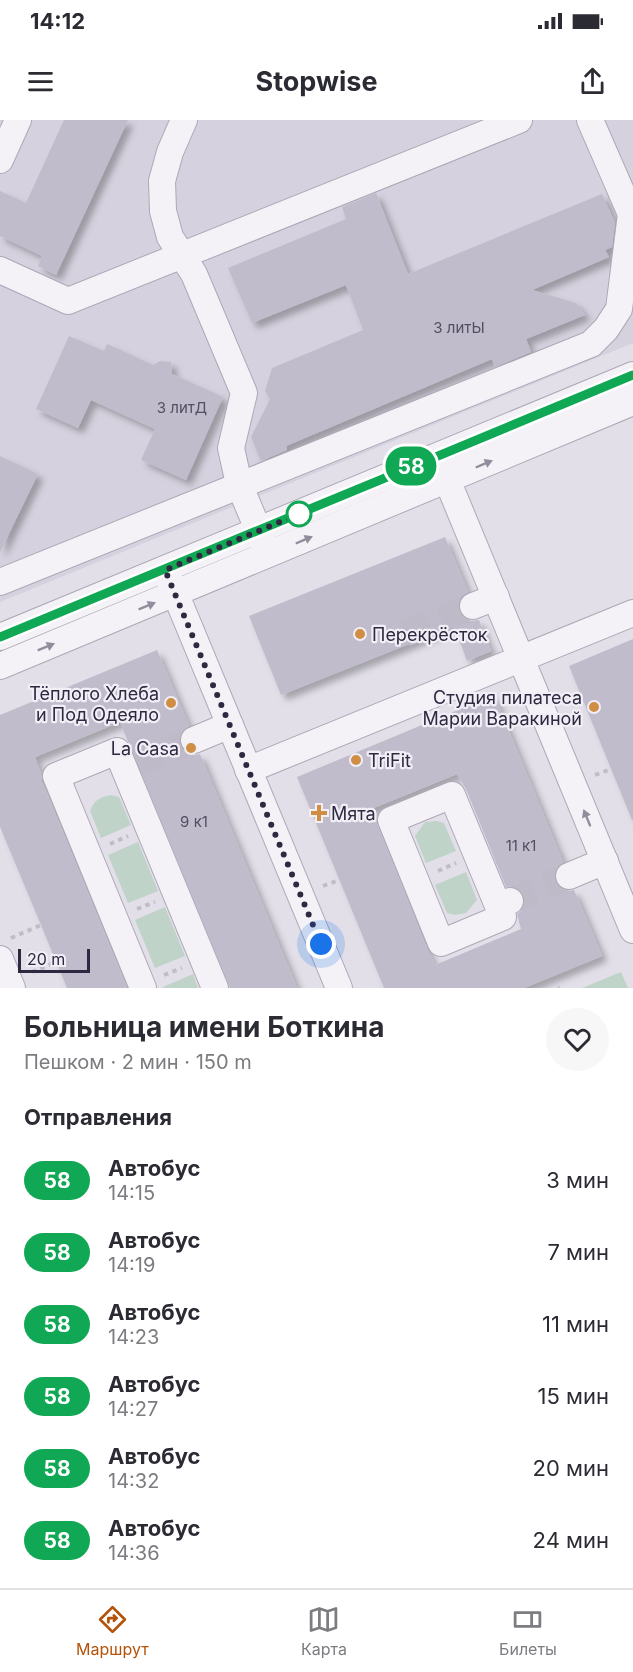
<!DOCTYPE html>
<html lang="ru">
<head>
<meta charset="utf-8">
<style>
	:root { --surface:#fff; --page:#f7f7f7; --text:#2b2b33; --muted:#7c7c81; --line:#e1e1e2; --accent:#b45309 }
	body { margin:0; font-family:Inter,sans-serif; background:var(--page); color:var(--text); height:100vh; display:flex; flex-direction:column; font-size:22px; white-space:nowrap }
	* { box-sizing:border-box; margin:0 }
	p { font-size:20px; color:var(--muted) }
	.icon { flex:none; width:33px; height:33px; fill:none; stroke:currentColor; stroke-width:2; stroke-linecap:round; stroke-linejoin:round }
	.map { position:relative; height:868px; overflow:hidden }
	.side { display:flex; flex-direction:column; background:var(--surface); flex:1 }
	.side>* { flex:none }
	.badge { padding:0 12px; border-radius:20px; font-size:21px; line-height:39px }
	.scale { position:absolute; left:18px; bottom:15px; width:72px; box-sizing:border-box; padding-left:6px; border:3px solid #302840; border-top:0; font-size:16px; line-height:21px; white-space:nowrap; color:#302840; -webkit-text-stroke:4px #f1eff6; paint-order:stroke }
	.you { position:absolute; width:30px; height:30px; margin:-15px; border:4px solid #fff; border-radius:50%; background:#1a73e8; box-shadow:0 0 0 9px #1a73e833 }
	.map>.badge { position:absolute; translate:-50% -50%; box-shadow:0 0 0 3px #fff }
	h2 { padding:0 24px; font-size:22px; line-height:54px }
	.round { display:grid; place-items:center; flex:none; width:63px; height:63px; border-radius:32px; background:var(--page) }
	.overview { display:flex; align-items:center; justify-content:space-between; height:102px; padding:0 24px }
	h1 { font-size:28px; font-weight:700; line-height:45px }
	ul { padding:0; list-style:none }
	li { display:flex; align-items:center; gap:18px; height:72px; padding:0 24px }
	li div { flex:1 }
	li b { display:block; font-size:22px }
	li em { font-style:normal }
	li .badge { min-width:66px; font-weight:700; text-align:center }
	.status { display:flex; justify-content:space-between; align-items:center; height:42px; padding:0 30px; background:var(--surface); direction:ltr }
	.status svg { height:16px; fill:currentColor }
	header { display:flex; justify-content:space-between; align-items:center; height:78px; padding:0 24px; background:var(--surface); font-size:27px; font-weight:700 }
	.dock { display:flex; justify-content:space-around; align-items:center; height:84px; border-top:2px solid var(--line); background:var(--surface); font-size:16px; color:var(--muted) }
	.dock a { display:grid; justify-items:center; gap:3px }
	.dock .active { color:var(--accent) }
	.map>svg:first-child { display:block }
</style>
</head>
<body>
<div class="status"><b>14:12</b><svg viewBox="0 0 49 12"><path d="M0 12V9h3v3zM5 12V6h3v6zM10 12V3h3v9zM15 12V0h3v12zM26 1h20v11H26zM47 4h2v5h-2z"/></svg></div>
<header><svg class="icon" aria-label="menu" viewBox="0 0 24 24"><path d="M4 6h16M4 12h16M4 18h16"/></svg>Stopwise<svg class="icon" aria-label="share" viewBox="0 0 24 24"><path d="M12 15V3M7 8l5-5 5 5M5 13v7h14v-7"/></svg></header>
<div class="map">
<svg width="633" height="868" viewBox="0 0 633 868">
	<defs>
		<filter id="shadow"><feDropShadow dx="5.5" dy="5.5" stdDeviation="3" flood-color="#0004"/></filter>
	</defs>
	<rect width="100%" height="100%" fill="#e2dfe9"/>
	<!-- built -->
	<path fill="#d5d1de" d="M0 0H633V223L0 482Z"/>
	<!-- green -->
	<g fill="#c0d3c8">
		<path d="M111 675 119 677 131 705 101 718 90 691C94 680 100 677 111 675Z"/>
		<path d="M437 701 444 703 456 731 426 743 415 716 425 702Z"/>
		<path d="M138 722 158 771 128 783 108 735Z"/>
		<path d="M466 752 477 780 466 793 455 795 447 793 435 765Z"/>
		<path d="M165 787 185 836 155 848 135 800Z"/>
		<path d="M621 852 628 868H582Z"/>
		<path d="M193 854 198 868H163V867Z"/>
	</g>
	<!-- building -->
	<g fill="#c1bccc" fill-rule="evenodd" filter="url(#shadow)">
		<path d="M64 0H128L56 155 38 146 42 136 0 116V71L26 83Z"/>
		<path d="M376 73 408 154 602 74 615 103 612 127 605 130 609 137 532 170 576 183 585 195 526 219 531 232 495 247 492 239 286 326 287 330 261 341 251 317 270 279 265 271 272 248 363 210 346 165 252 203 228 148 346 99 342 87Z"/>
		<path d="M69 216 104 231 107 224 153 245 160 241 171 242 172 254 223 277 186 360 141 340 155 309 91 280 78 308 36 289Z"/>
		<path d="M0 336 38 354 0 432Z"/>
		<path d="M445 417 468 472 462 476 458 483 459 492 463 497 470 501 479 500 491 531 467 541 454 506 281 575 249 496Z"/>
		<path d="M633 519V700H632L569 546Z"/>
		<path d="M157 530 189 606 182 611 179 619 180 625 185 632 193 635 200 634 297 868H230L120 602 35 637 41 654 42 662 127 868H67L41 805 0 707V595Z"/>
		<path d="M494 575 563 742 557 747 554 755 555 761 560 768 568 771 574 770 602 836 524 868H384L297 657ZM457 654 466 669 506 767 512 766 520 770 524 775 525 782 522 790 517 794 521 809 435 845 427 829 371 689Z"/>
	</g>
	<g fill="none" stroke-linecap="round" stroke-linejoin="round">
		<!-- minor-tunnel -->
		<g stroke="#bebac7" stroke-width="26" stroke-dasharray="26 13" stroke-linecap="butt">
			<path d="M405 514 473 486"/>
			<path d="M137 643 194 620"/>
			<path d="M510 781 569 756"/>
		</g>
		<!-- minor casing -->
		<g stroke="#ada8b6" stroke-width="28">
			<g id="minor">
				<path d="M184 0 170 32 162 61 163 91 170 117 194 154 244 273 231 328 239 364 265 426"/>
				<path d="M0 40 18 0"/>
				<path d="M0 150 68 181 519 0"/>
				<path d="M441 345 633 810"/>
				<path d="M169 458 339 868"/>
				<path d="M0 462 591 224 606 209 619 189 631 94 590 0"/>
				<path d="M473 486 496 477"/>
				<path d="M0 517C212 431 422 341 633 255"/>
				<path d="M0 546 633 282"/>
				<path d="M194 620 230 605"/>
				<path d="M248 650 633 493"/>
				<path d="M569 756 605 741"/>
				<path d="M498 786 503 797 441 823 391 700 452 675 498 786 510 781"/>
				<path d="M0 839 12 868"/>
				<path d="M143 868 56 656 117 631 215 868"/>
			</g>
		</g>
		<!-- path -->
		<g stroke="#c1bdc7" stroke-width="4" stroke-dasharray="4.5 4.5" stroke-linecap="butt">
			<path d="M595 655 611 649"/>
			<path d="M110 724 128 716"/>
			<path d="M438 751 456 743"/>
			<path d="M323 766 339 760"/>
			<path d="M137 789 155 782"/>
			<path d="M11 818 41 805"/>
			<path d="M32 852 56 842"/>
			<path d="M164 855 182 848"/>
			<path d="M558 867 559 868"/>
		</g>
		<!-- minor -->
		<use href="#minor" stroke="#f4f2f7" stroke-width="26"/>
	</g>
	<!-- one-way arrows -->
	<defs><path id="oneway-solid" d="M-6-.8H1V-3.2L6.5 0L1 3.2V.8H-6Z" transform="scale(1.5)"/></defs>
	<g fill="#928d9c">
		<use href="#oneway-solid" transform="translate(484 344) rotate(-23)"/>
		<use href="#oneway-solid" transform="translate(304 420) rotate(-23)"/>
		<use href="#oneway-solid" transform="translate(147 486) rotate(-22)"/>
		<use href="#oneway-solid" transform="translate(46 527) rotate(-22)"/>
		<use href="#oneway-solid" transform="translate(587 698) rotate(-112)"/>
	</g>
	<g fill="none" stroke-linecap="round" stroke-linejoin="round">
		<!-- line casing -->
		<g stroke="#fff" stroke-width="14">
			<path id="line" d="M0 517C211 431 422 342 633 255"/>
		</g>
		<!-- line -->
		<use href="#line" stroke="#10a855" stroke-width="9"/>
		<!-- walk -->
		<path stroke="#302840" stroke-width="6" stroke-dasharray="0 10.8" d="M299 394 165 450 321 824"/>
	</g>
	<!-- markers -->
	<circle fill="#fff" stroke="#10a855" stroke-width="3" cx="299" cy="394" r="12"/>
	<g fill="#cf8e43" stroke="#f1eff6" stroke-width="2">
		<circle cx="360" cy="514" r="6"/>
		<circle cx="171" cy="583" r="6"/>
		<circle cx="594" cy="587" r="6"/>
		<circle cx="191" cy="628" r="6"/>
		<circle cx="356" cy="640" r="6"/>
		<path d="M316 684h6v6h6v6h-6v6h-6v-6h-6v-6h6z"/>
	</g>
	<g text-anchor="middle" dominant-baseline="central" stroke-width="4.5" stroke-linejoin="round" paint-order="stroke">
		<!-- number labels -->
		<g font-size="15" fill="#544d63">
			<text x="459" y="207">3 литЫ</text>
			<text x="182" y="287">3 литД</text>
			<text x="194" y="701">9 к1</text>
			<text x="521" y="725">11 к1</text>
		</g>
		<!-- poi labels -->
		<g font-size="18" fill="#302840" stroke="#f1eff6" text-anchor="start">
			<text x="372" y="514">Перекрёсток</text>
			<text x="159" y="573" text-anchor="end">Тёплого Хлеба<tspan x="159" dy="21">и Под Одеяло</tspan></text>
			<text x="582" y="577" text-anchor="end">Студия пилатеса<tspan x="582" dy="21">Марии Варакиной</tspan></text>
			<text x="179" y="628" text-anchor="end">La Casa</text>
			<text x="368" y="640">TriFit</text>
			<text x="331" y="693">Мята</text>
		</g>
	</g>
</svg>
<div class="scale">20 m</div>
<div class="you" style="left:321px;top:824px"></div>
<b class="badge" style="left:411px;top:346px;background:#10a855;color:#fff">58</b>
</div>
<section class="side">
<div class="overview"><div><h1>Больница имени Боткина</h1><p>Пешком · 2 мин · 150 m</p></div><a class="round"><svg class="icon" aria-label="heart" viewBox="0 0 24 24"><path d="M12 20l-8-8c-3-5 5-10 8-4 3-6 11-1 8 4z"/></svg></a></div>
<h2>Отправления</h2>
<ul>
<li><span class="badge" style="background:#10a855;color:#fff">58</span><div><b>Автобус</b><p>14:15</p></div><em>3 мин</em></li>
<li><span class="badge" style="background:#10a855;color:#fff">58</span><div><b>Автобус</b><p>14:19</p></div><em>7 мин</em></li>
<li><span class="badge" style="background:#10a855;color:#fff">58</span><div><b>Автобус</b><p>14:23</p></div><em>11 мин</em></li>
<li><span class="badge" style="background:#10a855;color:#fff">58</span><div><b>Автобус</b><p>14:27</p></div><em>15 мин</em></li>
<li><span class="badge" style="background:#10a855;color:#fff">58</span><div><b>Автобус</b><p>14:32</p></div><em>20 мин</em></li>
<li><span class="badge" style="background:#10a855;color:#fff">58</span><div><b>Автобус</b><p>14:36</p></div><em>24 мин</em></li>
</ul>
</section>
<nav class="dock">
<a class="active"><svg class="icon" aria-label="directions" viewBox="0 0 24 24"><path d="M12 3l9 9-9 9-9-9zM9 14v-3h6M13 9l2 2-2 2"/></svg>Маршрут</a>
<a><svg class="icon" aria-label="map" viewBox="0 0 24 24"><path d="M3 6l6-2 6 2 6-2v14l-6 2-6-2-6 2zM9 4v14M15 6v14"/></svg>Карта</a>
<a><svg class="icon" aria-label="tickets" viewBox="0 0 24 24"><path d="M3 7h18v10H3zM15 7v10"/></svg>Билеты</a>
</nav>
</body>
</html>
